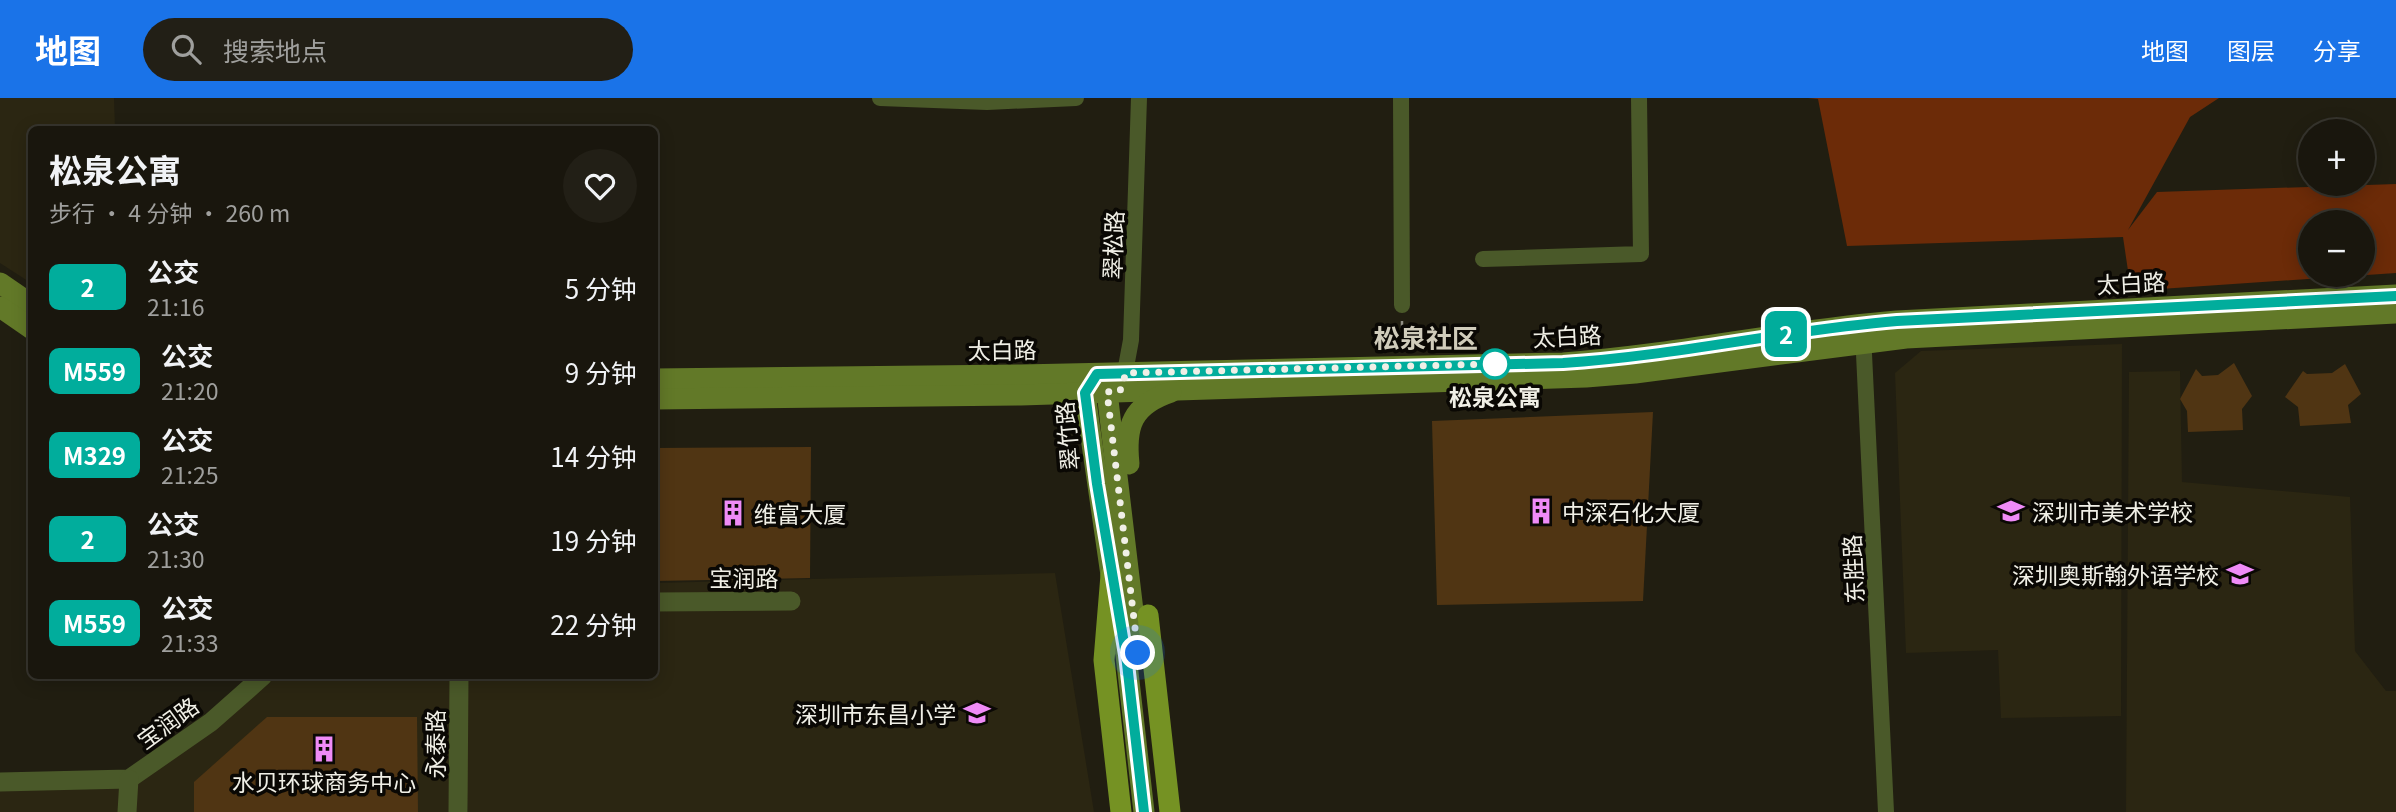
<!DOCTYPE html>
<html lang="zh">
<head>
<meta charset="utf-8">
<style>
	:root { --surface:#19160d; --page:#221f16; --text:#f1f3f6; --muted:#9f9f9d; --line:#37352e; --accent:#1a73e8 }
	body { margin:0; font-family:Georgia,"Noto Sans SC",serif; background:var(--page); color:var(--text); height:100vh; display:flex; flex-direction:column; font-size:26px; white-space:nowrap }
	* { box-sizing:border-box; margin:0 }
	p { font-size:23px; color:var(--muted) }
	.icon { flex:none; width:38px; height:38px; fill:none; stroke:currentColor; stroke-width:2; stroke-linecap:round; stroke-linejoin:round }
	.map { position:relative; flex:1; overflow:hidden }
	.panel { position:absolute; left:28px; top:28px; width:630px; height:553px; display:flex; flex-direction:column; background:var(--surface); border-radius:10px; box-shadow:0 4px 18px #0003,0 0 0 2px var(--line) }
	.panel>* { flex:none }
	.badge { padding:0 14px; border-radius:10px; font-size:24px; line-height:46px }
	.tools { position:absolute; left:2298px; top:21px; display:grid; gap:14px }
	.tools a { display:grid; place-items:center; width:77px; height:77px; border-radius:50%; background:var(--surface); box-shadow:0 4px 18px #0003,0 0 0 2px var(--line); font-size:35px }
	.you { position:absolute; width:35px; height:35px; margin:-18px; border:5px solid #fff; border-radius:50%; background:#1a73e8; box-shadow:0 0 0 10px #1a73e833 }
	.map>.badge { position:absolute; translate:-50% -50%; box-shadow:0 0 0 4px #fff }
	.round { display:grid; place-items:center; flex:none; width:74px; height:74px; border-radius:37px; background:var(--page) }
	.overview { display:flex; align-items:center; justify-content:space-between; height:119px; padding:0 21px }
	h1 { font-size:33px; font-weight:700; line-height:52px }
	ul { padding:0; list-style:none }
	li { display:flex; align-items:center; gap:21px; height:84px; padding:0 21px }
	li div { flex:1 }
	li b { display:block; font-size:26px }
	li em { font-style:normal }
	li .badge { min-width:77px; font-weight:700; text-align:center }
	header { display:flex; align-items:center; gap:42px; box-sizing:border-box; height:98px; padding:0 35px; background:var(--accent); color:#fff }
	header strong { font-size:33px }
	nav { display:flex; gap:38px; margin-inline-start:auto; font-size:24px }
	.search { width:490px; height:63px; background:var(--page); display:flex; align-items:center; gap:18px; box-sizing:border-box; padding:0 24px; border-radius:38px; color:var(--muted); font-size:26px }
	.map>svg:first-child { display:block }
</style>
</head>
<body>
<header>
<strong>地图</strong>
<div class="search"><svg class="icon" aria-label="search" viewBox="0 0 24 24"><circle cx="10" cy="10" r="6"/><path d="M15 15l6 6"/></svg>搜索地点</div>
<nav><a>地图</a><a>图层</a><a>分享</a></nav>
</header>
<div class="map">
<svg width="2396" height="714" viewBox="0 0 2396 714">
	<rect width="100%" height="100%" fill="#211e11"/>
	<!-- built -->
	<g fill="#2b2612">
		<path d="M0 0H114L115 31 32 32 31 185 0 165Z"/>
		<path d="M2122 246 2121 618 2001 620 1998 552 1906 555 1895 275 1921 253Z"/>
		<path d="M2180 273 2182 384 2350 399 2355 553 2386 593H2396V714H2126L2129 274Z"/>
		<path d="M1055 475 1094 714H468L461 578H654L655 485Z"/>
		<path d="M263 578H459L458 714H0V679L129 681Z"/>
	</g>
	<!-- forest -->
	<path fill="#6c2b08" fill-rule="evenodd" d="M1808 0H2219L2190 19 2128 132 2157 94 2396 86V175L2131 193 2123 139 1847 148 1818 1ZM2310 124H2362V177H2310Z"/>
	<!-- building -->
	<g fill="#503513">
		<path d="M2234 265 2252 298 2242 311 2243 332 2188 334 2187 313 2180 301 2196 271 2202 278 2218 277Z"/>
		<path d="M2345 266 2361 296 2348 307 2351 325 2300 328 2298 309 2285 299 2303 273 2307 276 2332 275Z"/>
		<path d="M1653 314 1643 503 1437 507 1432 323Z"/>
		<path d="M811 349 810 480 654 483V350Z"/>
		<path d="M267 619H417L418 714H194V684Z"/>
	</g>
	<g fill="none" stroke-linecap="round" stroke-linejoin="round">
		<!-- path -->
		<path stroke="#918f85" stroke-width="2.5" stroke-dasharray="7 3.5" stroke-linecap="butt" d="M1402 223V251"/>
		<!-- minor -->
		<g stroke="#4a5929" stroke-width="16">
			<path d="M880 0 987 4 1076 0"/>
			<path d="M1401 0 1402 207"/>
			<path d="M1483 161 1641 156 1639 0"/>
			<path d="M1863 235 1886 714"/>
			<path d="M1123 285 1131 242 1139 0"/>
		</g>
		<!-- tertiary -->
		<g stroke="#4a5929" stroke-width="19">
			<path d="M654 504 791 503"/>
			<path d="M0 684 129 681 211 624 263 578"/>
			<path d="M127 714 129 681"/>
			<path d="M458 714 459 578"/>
		</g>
		<!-- secondary -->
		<g stroke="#627928" stroke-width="21">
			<path d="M0 185 32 207"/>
			<path d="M0 209 32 231"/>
			<path d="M654 281 1021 277 1563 265C1675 257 1785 232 1897 223L2396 197"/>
			<path d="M1101 283 1107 294 1136 538"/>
			<path d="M1091 285 1085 295 1089 325 1111 477 1126 557 1144 714"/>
			<path d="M654 301 1021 297 1586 279 1635 275 1906 240 2396 215"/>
			<path d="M1129 366C1125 328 1132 307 1171 294"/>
		</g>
		<!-- primary -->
		<g stroke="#759223" stroke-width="21">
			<path d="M1111 477 1104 562 1121 714"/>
			<path d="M1148 517 1170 714"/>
		</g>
	</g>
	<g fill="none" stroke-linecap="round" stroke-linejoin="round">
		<!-- line casing -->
		<g stroke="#fff" stroke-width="16">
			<path id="line" d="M1144 714 1126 557 1097 386 1085 295 1097 276 1563 265C1675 258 1785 232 1897 223L2396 198"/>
		</g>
		<!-- line -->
		<use href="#line" stroke="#01ad9c" stroke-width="10"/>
		<!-- walk -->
		<path stroke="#f0efe6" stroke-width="7" stroke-dasharray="0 12.6" d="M1138 555 1107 294 1120 293 1126 275 1495 266"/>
	</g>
	<!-- icons -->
	<defs>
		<g id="building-bare" transform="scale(2.1)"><path d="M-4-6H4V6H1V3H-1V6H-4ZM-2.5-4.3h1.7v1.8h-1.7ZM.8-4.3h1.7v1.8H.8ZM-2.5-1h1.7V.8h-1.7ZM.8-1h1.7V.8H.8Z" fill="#ef8bf7" stroke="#0a0804" stroke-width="2.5" paint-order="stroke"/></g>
		<g id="school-bare" transform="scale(2.1)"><path d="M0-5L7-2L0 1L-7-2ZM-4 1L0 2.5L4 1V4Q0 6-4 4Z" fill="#ef8bf7" stroke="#0a0804" stroke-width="2.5" paint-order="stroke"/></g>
	</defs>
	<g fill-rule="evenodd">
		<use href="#building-bare" x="1541" y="413"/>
		<use href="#school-bare" x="2011" y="413"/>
		<use href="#building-bare" x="733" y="415"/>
		<use href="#school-bare" x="2240" y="476"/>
		<use href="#school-bare" x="977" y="615"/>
		<use href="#building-bare" x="324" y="651"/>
	</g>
	<!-- markers -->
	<circle fill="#fff" stroke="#01ad9c" stroke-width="3.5" cx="1495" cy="266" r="14"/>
	<g text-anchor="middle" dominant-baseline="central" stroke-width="7" stroke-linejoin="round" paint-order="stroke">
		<!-- street labels -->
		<g font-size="23" fill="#f0efe6" stroke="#0a0804">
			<text transform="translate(1112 147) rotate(-88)">翠松路</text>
			<text transform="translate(2131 184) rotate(-3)">太白路</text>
			<text transform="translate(1567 237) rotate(-3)">太白路</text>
			<text transform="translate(1002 251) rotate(-1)">太白路</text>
			<text transform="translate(1066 338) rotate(-95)">翠竹路</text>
			<text transform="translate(1852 471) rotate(-93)">东胜路</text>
			<text x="744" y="479">宝润路</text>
			<text transform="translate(167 624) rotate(-36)">宝润路</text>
			<text transform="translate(434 646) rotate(-90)">永泰路</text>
		</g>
		<!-- stop labels -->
		<g font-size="23" font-weight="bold" fill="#f0efe6" stroke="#0a0804">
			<text x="1495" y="298">松泉公寓</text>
		</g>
		<!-- poi labels -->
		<g font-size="23" fill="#f0efe6" stroke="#0a0804" text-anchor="start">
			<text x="1562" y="413">中深石化大厦</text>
			<text x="2032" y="413">深圳市美术学校</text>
			<text x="754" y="415">维富大厦</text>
			<text x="2219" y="476" text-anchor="end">深圳奥斯翰外语学校</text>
			<text x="956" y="615" text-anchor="end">深圳市东昌小学</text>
			<text x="324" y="683" text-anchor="middle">水贝环球商务中心</text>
		</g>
		<!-- quarter labels -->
		<g font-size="26" font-weight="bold" fill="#d0ccbb" stroke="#0a0804">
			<text x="1426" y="238">松泉社区</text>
		</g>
	</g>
</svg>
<div class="tools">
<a>+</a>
<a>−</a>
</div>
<div class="you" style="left:1138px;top:555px"></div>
<b class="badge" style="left:1786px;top:236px;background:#01ad9c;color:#fff">2</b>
<section class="panel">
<div class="overview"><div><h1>松泉公寓</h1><p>步行 · 4 分钟 · 260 m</p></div><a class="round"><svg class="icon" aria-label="heart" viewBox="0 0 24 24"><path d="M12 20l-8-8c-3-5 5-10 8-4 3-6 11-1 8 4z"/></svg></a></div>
<ul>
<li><span class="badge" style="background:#01ad9c;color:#fff">2</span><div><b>公交</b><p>21:16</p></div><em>5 分钟</em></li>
<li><span class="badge" style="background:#01ad9c;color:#fff">M559</span><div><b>公交</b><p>21:20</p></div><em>9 分钟</em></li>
<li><span class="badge" style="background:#01ad9c;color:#fff">M329</span><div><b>公交</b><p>21:25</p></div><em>14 分钟</em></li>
<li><span class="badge" style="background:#01ad9c;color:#fff">2</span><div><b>公交</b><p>21:30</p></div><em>19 分钟</em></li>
<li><span class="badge" style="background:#01ad9c;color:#fff">M559</span><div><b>公交</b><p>21:33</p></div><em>22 分钟</em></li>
</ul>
</section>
</div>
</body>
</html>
